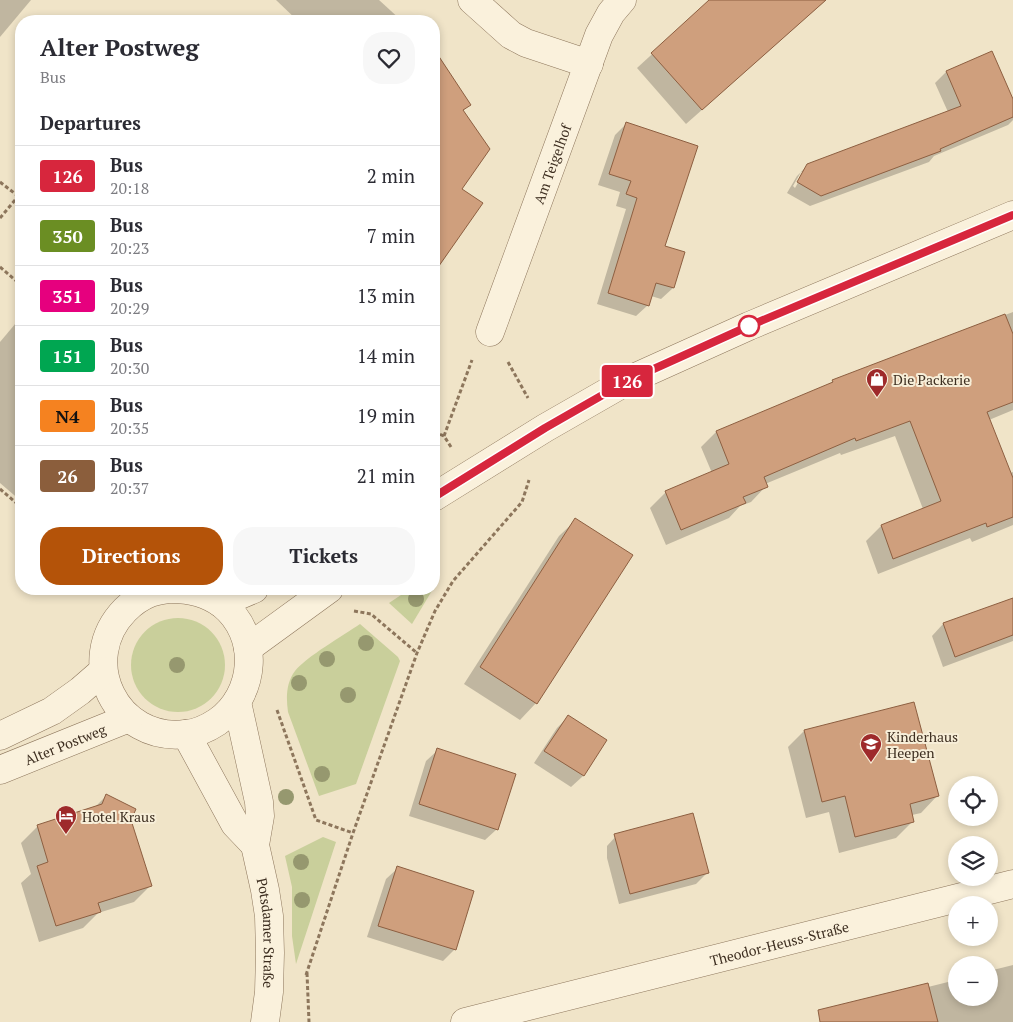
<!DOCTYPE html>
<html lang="en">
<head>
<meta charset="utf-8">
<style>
	:root { --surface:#fff; --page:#f7f7f7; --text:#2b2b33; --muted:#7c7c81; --line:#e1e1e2; --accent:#b45309 }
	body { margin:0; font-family:"PT Serif",serif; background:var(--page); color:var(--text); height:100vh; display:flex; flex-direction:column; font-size:19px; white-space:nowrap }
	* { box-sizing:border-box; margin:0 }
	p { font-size:16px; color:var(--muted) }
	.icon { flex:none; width:28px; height:28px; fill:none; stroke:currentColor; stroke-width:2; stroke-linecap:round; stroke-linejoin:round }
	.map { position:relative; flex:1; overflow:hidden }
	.sheet { position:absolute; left:15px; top:15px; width:425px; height:580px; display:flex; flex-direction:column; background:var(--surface); border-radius:20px; box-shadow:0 2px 8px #0003 }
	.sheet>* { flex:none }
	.badge { padding:0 10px; border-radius:4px; font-size:18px; line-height:32px }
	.controls { position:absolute; left:948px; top:776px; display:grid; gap:10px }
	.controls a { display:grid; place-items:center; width:50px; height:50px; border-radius:50%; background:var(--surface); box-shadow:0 2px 8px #0003; font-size:25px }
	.map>.badge { position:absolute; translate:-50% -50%; box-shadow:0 0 0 2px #fff }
	h2 { padding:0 25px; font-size:19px; line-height:45px }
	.round { display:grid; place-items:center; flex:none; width:52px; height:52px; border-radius:20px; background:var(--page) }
	.summary { display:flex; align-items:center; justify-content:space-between; height:85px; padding:0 25px }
	h1 { font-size:24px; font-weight:700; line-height:38px }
	.action { display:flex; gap:10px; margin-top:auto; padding:10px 25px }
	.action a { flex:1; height:58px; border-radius:20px; background:var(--accent); color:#fff; font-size:20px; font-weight:700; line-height:58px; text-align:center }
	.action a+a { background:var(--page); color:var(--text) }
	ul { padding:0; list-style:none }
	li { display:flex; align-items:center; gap:15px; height:60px; padding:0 25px; border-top:1px solid var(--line) }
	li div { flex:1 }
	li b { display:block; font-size:19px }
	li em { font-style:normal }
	li .badge { min-width:55px; font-weight:700; text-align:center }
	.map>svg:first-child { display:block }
</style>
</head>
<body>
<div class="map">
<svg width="1013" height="1022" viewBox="0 0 1013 1022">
	<rect width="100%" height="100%" fill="#f0e4c8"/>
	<!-- green -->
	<g fill="#c9cf9b">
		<path d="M410 589H433L412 624 389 603Z"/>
		<circle cx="178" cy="665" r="47"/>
		<path d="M360 624 398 657 400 661 356 784 319 796 288 712C286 698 286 683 295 671 306 657 344 635 360 624Z"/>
		<path d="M323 837 336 842 296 964 292 936V887L285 856Z"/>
	</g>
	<!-- shadow -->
	<g fill="#0003" fill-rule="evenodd">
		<path d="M0 0H31L0 37Z"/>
		<path d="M276 0H379L402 21H298Z"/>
		<path d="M711 0H826L686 124 637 68Z"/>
		<path d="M434 52 470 104 463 111 461 189 481 203 434 270Z"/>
		<path d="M992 53 1013 102V120L1008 125 934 156 929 162 810 206 787 193 797 176 808 165 948 112 935 83 946 72ZM801 172H804L795 188 793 186Z"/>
		<path d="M626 124 663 246 683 253 673 288 661 299 651 296 648 305 636 316 597 304 626 209 616 206 620 192 598 185 615 135Z"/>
		<path d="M1013 312V410L989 420 1010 473 1013 472V525L972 542 970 538 878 574 866 541 881 526 923 509 895 436 841 455 840 453 765 484 766 486 751 502 740 506 729 518 666 545 650 508 666 492 712 473 701 447 716 432 828 385 833 381Z"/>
		<path d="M21 317V501L0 483V342Z"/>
		<path d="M576 520 536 703 520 720 464 684 559 536Z"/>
		<path d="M1013 599V641L943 667 932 636 943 624Z"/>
		<path d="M568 717 605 741 583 776 571 787 534 763 557 728Z"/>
		<path d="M804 731 937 796 921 813 912 815 913 821 896 838 839 853 829 812 806 818 788 747Z"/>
		<path d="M438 750 497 829 485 840 409 816 426 761Z"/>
		<path d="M106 796 130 820 151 885 134 902 98 913 83 928 39 942 21 883 31 874 21 843 38 826 94 808Z"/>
		<path d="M618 834 707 873 696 884 619 904 607 858V846Z"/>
		<path d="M398 868 473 892 454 950 443 961 367 937 386 879Z"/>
		<path d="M1013 965V1022H853L928 987 956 980V998H989V971Z"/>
	</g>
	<!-- building -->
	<g fill="#cf9f7d" stroke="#8d5f41">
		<path d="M709 0H826L702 110 651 53Z"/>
		<path d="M434 49 471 105 463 110 490 149 462 189 483 203 434 273Z"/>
		<path d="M992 51 1013 99V117L940 149 941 151 821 196 797 182 807 164 961 106 946 71Z"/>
		<path d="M626 122 698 146 665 246 685 252 674 288 656 283 649 306 608 293 637 198 626 194 631 181 609 174Z"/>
		<path d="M1005 314 1013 334V402L987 412 1013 478V517L987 527 986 523 893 559 881 525 941 501 910 421 856 441 855 438 764 477 768 487 743 497 746 503 681 530 665 491 729 464 716 431 833 382 832 380Z"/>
		<path d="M575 518 633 555 537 704 480 667Z"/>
		<path d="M1013 598V635L955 657 943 623Z"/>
		<path d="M914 702 939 796 910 804 914 822 855 837 845 796 822 802 804 730Z"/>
		<path d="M568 715 607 740 584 776 544 751Z"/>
		<path d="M437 748 516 774 498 830 419 804Z"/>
		<path d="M106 794 136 809 131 820 152 886 98 903 101 912 56 926 37 866 48 862 37 825 102 804Z"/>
		<path d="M693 813 709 873 630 894 614 834Z"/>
		<path d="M397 866 474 891 456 950 378 926Z"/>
		<path d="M928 983 938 1022H820L818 1010Z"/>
	</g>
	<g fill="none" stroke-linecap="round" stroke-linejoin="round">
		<!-- minor casing -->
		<g stroke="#8d765c" stroke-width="29">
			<g id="minor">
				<path d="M472 0 511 35 526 43 589 64"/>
				<path id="s1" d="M490 332 599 35 611 13 622 0"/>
				<path d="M434 497 545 428 627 381 749 326 1013 215"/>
				<path d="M168 589C162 590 155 591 150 593 140 597 132 603 125 610 76 660 116 743 186 734 197 733 208 728 217 722 256 695 261 635 222 604 207 593 190 589 172 589"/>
				<path d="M221 603 254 589"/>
				<path d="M248 648 329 589"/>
				<path id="s2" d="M237 702 259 802 260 816 255 845 265 890 269 916 270 953 269 992 265 1022"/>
				<path d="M186 734 235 824 255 845"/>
				<path d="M0 736 52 711 80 691 103 671"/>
				<path id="s3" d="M0 770 129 718"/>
				<path id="s4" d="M465 1022 1013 884"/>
			</g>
		</g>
		<!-- path -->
		<g stroke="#8d765c" stroke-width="3" stroke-dasharray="4 2.5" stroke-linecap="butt">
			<path d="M0 182 18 196"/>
			<path d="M0 218 21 193"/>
			<path d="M0 267 21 285"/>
			<path d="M508 362 528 398"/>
			<path d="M434 432 444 436"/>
			<path d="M451 447 444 436 472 360"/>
			<path d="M0 489 21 507"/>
			<path d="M354 611 371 614 417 653"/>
			<path d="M277 710 316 820 353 833 417 653 435 611 453 581 522 502 529 480"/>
			<path d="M307 973 309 1022"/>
			<path d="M306 975 353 833"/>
		</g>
		<!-- minor -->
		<use href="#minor" stroke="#faf1dc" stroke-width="28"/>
	</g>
	<!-- trees -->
	<g fill="#96986f">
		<circle cx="416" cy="599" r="8"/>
		<circle cx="366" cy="643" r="8"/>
		<circle cx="327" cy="659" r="8"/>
		<circle cx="177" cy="665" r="8"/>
		<circle cx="299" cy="683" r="8"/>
		<circle cx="348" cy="695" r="8"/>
		<circle cx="322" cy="774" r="8"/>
		<circle cx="286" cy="797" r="8"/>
		<circle cx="301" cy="862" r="8"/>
		<circle cx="302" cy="900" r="8"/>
	</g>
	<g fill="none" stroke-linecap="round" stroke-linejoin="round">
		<!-- line casing -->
		<g stroke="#fff" stroke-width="11">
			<path id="line" d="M434 497 545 428 627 381 749 326 1013 215"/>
		</g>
		<!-- line -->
		<use href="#line" stroke="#d7263d" stroke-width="8"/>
	</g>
	<!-- icons -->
	<defs>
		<g id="shop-pin" transform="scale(1.125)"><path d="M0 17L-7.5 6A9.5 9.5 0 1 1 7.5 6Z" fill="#9e2a2b" stroke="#f7eed8"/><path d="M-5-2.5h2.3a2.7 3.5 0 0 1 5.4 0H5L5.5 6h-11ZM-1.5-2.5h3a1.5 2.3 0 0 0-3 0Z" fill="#fff"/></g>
		<g id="school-pin" transform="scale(1.125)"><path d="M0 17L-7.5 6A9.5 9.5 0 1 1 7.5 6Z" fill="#9e2a2b" stroke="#f7eed8"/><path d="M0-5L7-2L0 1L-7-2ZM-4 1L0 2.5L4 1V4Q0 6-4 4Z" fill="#fff"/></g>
		<g id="hotel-pin" transform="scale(1.125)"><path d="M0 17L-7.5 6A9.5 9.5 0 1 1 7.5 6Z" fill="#9e2a2b" stroke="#f7eed8"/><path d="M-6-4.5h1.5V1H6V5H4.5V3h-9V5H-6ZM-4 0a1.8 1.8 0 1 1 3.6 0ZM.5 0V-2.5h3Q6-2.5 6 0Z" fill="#fff"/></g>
	</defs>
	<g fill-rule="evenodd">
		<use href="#shop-pin" x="877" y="379"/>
		<use href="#school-pin" x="871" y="744"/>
		<use href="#hotel-pin" x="66" y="816"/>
	</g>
	<!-- markers -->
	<circle fill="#fff" stroke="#d7263d" stroke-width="2.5" cx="749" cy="326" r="10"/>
	<g text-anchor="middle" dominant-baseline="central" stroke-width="4" stroke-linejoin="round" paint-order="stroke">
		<!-- street labels -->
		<g font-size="14" fill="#3d2e20" stroke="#f7eed8">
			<text stroke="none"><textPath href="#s1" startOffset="179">Am Teigelhof</textPath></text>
			<text stroke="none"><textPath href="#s3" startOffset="70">Alter Postweg</textPath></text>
			<text stroke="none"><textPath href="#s2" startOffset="235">Potsdamer Straße</textPath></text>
			<text stroke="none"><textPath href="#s4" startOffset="324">Theodor-Heuss-Straße</textPath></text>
		</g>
		<!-- poi labels -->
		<g font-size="14" fill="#3d2e20" stroke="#f7eed8" text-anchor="start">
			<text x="893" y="379">Die Packerie</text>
			<text x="887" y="736">Kinderhaus<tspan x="887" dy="16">Heepen</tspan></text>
			<text x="82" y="816">Hotel Kraus</text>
		</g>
	</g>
</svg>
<div class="controls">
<a><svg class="icon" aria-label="locate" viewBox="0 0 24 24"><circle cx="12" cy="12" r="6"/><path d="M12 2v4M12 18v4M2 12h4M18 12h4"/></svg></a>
<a><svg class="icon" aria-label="layers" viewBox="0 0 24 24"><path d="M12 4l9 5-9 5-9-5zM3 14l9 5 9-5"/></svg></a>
<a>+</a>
<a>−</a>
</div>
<b class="badge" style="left:627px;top:381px;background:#d7263d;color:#fff">126</b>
<section class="sheet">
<div class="summary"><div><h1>Alter Postweg</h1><p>Bus</p></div><a class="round"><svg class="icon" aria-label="heart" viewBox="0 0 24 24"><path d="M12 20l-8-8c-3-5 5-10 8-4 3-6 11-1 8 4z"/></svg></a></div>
<h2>Departures</h2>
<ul>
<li><span class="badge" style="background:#d7263d;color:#fff">126</span><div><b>Bus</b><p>20:18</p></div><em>2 min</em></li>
<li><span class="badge" style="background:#6b8e23;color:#fff">350</span><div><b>Bus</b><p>20:23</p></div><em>7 min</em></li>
<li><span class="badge" style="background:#e6007e;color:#fff">351</span><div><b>Bus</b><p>20:29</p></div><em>13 min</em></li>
<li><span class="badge" style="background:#00a651;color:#fff">151</span><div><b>Bus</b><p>20:30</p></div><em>14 min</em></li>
<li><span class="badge" style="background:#f58220;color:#111">N4</span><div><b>Bus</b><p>20:35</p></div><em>19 min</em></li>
<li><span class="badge" style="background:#8b5e3c;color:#fff">26</span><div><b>Bus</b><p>20:37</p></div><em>21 min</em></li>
</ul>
<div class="action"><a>Directions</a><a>Tickets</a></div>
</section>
</div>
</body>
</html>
